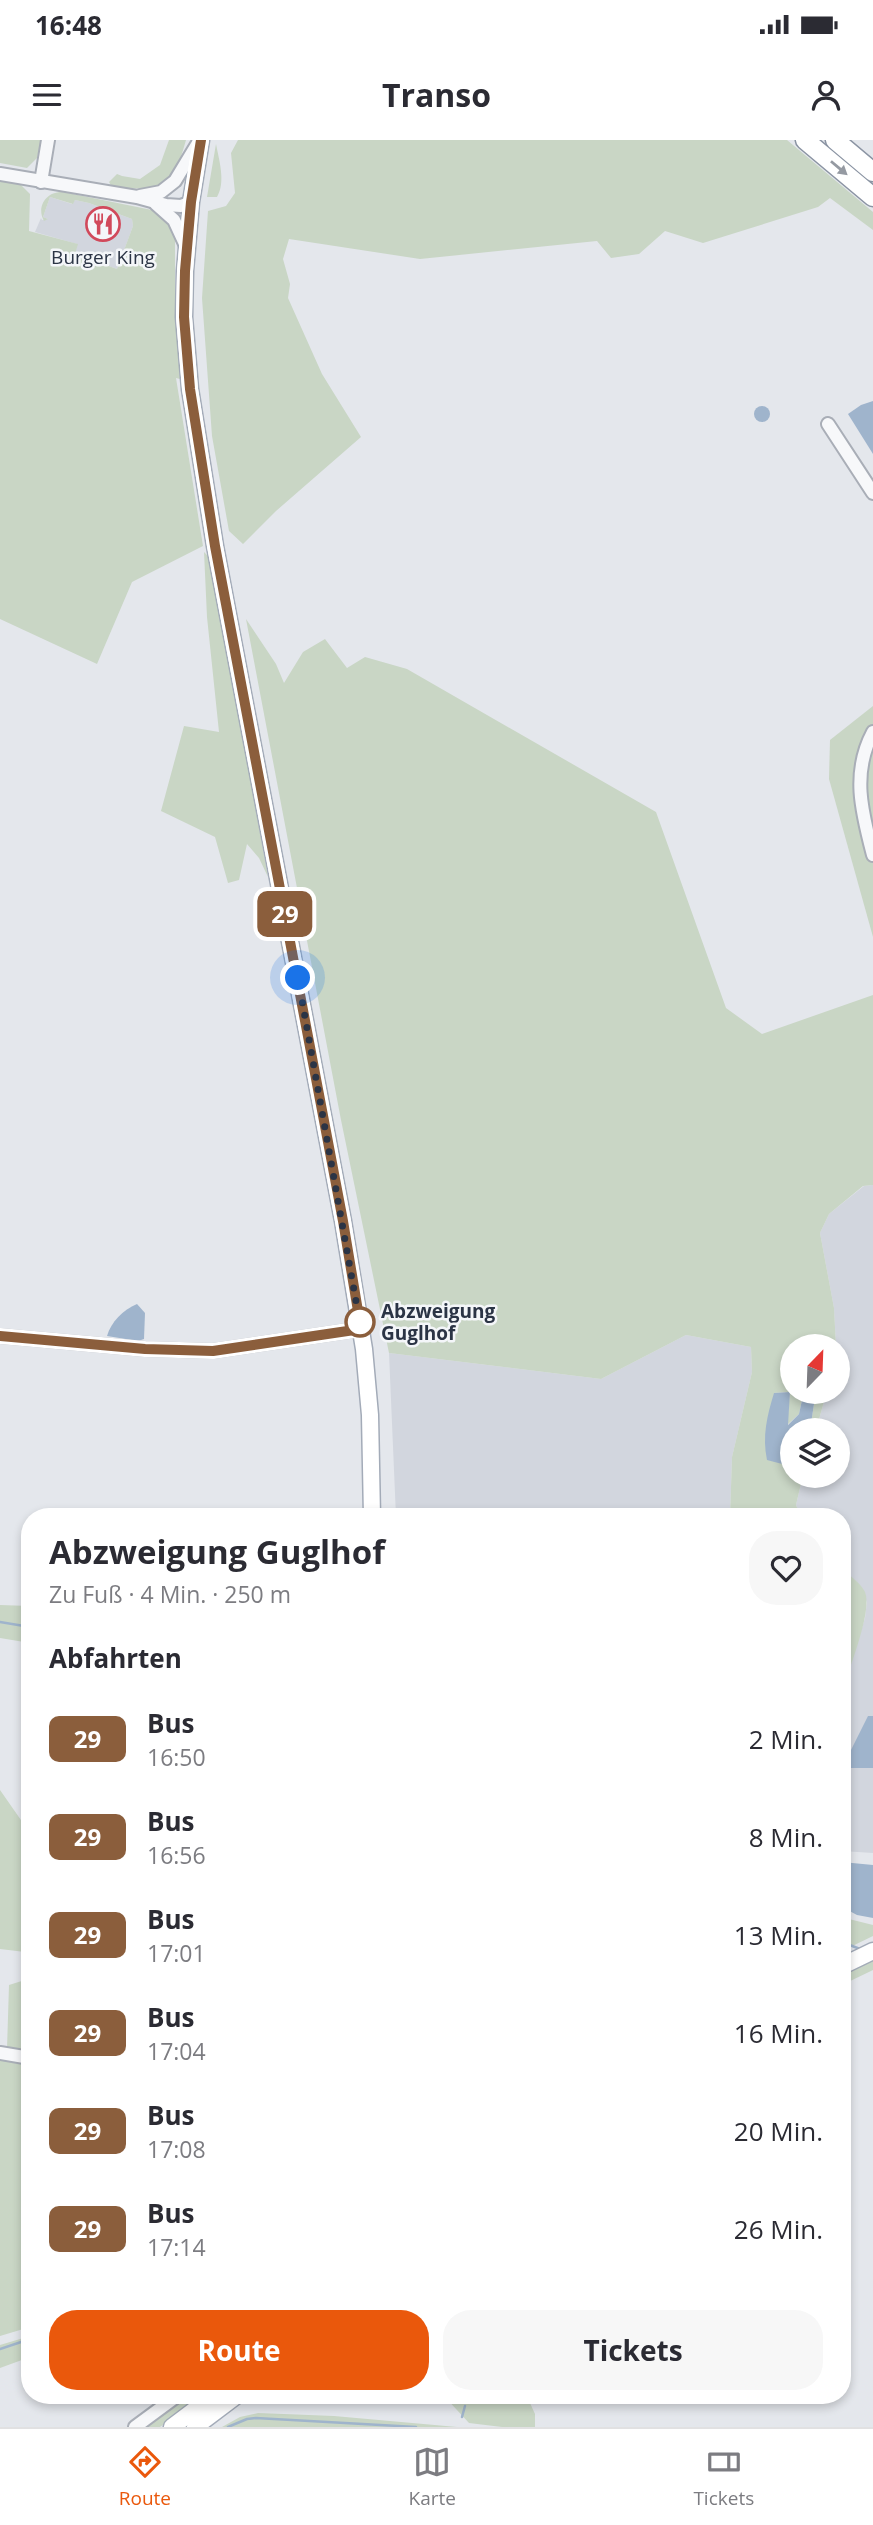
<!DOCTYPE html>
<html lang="de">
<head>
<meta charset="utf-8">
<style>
	:root { --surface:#fff; --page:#f7f7f7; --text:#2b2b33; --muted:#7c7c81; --line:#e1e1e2; --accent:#ea580c }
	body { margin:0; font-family:"Open Sans",sans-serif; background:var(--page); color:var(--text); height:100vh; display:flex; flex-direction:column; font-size:26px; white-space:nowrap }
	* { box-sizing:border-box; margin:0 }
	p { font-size:23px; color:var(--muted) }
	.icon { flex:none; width:38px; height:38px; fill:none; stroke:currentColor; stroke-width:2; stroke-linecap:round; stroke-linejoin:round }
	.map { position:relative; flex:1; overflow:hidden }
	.details { position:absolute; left:21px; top:1368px; width:830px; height:896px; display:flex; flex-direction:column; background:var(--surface); border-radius:28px; box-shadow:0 4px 10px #0003 }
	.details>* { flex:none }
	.badge { padding:0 14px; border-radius:10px; font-size:24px; line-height:46px }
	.needle { width:46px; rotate:23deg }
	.controls { position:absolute; left:780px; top:1194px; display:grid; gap:14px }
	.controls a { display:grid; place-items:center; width:70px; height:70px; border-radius:50%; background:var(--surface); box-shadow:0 4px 10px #0003; font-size:35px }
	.you { position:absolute; width:35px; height:35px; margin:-18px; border:5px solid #fff; border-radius:50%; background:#1a73e8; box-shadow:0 0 0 10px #1a73e833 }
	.map>.badge { position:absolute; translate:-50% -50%; box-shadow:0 0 0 4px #fff }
	h2 { padding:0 28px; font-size:26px; line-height:63px }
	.round { display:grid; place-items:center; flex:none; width:74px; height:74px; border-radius:28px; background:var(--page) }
	.summary { display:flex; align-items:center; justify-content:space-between; height:119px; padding:0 28px }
	h1 { font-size:33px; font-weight:700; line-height:52px }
	.action { display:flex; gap:14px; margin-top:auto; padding:14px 28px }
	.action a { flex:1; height:80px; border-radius:28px; background:var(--accent); color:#fff; font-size:28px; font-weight:700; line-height:80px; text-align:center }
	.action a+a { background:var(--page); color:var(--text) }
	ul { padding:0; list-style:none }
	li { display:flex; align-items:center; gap:21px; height:98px; padding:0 28px }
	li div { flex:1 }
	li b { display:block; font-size:26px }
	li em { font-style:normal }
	li .badge { min-width:77px; font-weight:700; text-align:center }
	.status { display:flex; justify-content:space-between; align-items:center; height:49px; padding:0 35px; background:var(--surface); direction:ltr }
	.status svg { height:19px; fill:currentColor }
	header { display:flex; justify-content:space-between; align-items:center; height:91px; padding:0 28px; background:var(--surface); font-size:32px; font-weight:700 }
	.tab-bar { display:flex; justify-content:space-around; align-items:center; height:98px; border-top:2px solid var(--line); background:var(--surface); font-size:19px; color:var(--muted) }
	.tab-bar a { display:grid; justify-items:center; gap:4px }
	.tab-bar .current { color:var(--accent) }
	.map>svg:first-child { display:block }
</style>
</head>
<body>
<div class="status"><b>16:48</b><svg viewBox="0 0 49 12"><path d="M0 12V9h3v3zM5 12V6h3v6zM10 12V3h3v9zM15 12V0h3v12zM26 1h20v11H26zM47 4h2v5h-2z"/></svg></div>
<header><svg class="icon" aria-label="menu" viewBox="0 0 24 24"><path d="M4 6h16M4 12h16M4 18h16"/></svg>Transo<svg class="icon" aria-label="person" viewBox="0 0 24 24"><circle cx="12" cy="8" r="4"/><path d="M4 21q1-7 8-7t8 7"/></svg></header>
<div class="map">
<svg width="873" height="2287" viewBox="0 0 873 2287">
	<rect width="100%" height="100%" fill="#e4e7ec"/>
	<!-- built -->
	<g fill="#d2d6de">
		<path d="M50 57 72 64 75 60 89 63 132 79 133 86 117 129 74 114 77 104 35 92 41 78 42 80 48 79 43 77Z"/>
		<path d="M873 1045V1713L842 1711V1552L865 1478 867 1462 857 1442 842 1429V1377H801L796 1365 803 1335H838V1290H816L827 1251H838V1206H836L834 1168 820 1093 829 1074 864 1046Z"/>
		<path d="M686 1195 751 1207 752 1232 732 1317 730 1377H396L389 1213 601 1239Z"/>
	</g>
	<!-- green -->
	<g fill="#c9d6c5">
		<path d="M0 0H41L37 18 27 28 0 23Z"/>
		<path d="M169 0H186C172 51 162 51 112 47L109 42 117 34 122 36 140 39 160 25Z"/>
		<path d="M238 0H787L873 72V90L830 58 818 67 703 103 665 91 639 114 611 118 597 101 420 119 289 99 283 119 290 144 288 158 322 234 361 297 276 371 243 404 229 391 212 296 202 158 208 71 226 66 235 53 231 13Z"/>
		<path d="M216 4C219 20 226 42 217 57H207Z"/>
		<path d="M0 40 21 45 30 54 29 91 78 104 75 114 117 129 133 86 132 79 89 63 75 60 73 64 50 57 43 77 48 79 44 81C36 67 46 51 63 52L157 71 165 77 175 96V172L180 239 176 238 203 406 132 442 97 524 0 479Z"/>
		<path d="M204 412 210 418 268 737 259 718 247 704 239 740 228 743 215 697 161 671 184 586 219 592 207 477Z"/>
		<path d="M246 479 276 524 284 543 303 512 325 499 347 528 365 517 407 529 656 672 726 868 762 894 873 855V1045L863 1046 829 1074 820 1093 834 1168 836 1206H793V1251H804L799 1274 787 1285 790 1252 774 1253 786 1325 793 1319V1335H803L796 1365 801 1377H730L732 1317 752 1232 751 1207 686 1195 601 1239 389 1213 341 980Z"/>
		<path d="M873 566V797L829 639 830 600Z"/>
		<path d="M816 1251H827L816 1290H810Z"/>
		<path d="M842 1429C850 1436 860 1442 865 1452 873 1471 848 1531 842 1552Z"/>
		<path d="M0 1465 30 1466V1503L0 1498Z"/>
		<path d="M0 1650 30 1693V1913L7 1909 9 1845 28 1839 25 1812 0 1809Z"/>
		<path d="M842 1775 849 1779 873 1785V1796L842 1811Z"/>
		<path d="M873 1819V1830L842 1845V1834Z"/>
		<path d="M0 1917 30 1922V2187L0 2196Z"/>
		<path d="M30 2196V2217L0 2228V2205Z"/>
		<path d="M184 2256H202L160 2287H143Z"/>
		<path d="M444 2256H514L530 2263 535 2274V2287H502L469 2283Z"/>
		<path d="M258 2273 334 2276 457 2287H222L240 2277Z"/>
	</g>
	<!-- water -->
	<g fill="#9fb4cc">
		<path d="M873 261V314L848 274 861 265Z"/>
		<circle cx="762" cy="274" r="8"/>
		<path d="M137 1164 145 1173 144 1199 138 1201 107 1196C111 1182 123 1170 137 1164Z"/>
		<path d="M804 1251H816L810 1290H793V1319L786 1325 767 1320C762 1296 767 1276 774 1253L790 1252 788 1285 799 1274Z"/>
		<path d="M868 1576H873V1628H842Z"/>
		<path d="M842 1722 873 1725V1778L857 1775 842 1767Z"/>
	</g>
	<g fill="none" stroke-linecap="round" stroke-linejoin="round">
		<!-- stream -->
		<g stroke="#9fb4cc" stroke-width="2.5">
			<path d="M0 1482 30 1487"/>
			<path d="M842 1802 860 1809"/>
			<path d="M0 2209 30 2199"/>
			<path d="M462 2277 465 2266"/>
			<path d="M228 2287 247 2279 256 2278 416 2287"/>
		</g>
		<!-- minor casing -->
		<g stroke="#a9aeb7" stroke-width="16">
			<g id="minor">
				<path d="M0 34 137 57 166 65 181 66 191 62"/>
				<path d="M41 42 48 0"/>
				<path d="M140 56 161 52 175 41 198 3"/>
				<path d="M156 64 174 80 186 106"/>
				<path d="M828 284 873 353"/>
				<path d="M873 592C851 633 862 673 873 715"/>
				<path d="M0 1196 145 1209 213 1211 361 1189"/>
				<path d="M0 1913 30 1918"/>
				<path d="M135 2287 177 2256"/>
			</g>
		</g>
		<!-- major casing -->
		<g stroke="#a3abb8" stroke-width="19">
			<g id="major">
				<path d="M201 0 191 62 185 131 184 177 190 249 215 406 343 1081 364 1209 370 1275 372 1377"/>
				<path d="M842 1826 873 1811"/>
				<path d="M172 2287 213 2256"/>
				<path d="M195 2287 236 2256"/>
			</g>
		</g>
		<!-- highway casing -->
		<g stroke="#8b94a3" stroke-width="21">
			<g id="highway">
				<path d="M805 0 873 57"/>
				<path d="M835 0 873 32"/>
			</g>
		</g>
		<!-- minor -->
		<use href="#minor" stroke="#f7f8fa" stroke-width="12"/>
		<!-- major -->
		<use href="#major" stroke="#fff" stroke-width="16"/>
		<!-- highway -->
		<use href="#highway" stroke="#fff" stroke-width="18"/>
	</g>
	<!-- one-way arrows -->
	<defs><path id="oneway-solid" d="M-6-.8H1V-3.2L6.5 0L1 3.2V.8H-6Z" transform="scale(1.75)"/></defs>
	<use fill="#959aa2" href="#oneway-solid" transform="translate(839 28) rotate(40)"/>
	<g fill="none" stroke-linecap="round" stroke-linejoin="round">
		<!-- line casing -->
		<g stroke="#fff" stroke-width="16">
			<path id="line" d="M0 1196 145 1209 213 1211 361 1189 343 1081 215 406 190 249 184 177 185 131 191 62 201 0"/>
		</g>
		<!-- line -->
		<use href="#line" stroke="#8b5e3c" stroke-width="10"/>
		<!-- walk -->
		<path stroke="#2b3445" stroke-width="7" stroke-dasharray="0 12.6" d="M298 838 361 1189 360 1182"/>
	</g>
	<!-- icons -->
	<defs>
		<g id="restaurant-ring" transform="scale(1.75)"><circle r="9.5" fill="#f4f6f9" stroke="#d1495b" stroke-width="1.5"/><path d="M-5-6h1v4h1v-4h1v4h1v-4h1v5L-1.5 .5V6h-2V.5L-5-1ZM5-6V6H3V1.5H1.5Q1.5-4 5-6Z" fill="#d1495b"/></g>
	</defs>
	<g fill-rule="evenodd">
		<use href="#restaurant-ring" x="103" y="84"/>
	</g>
	<!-- markers -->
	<circle fill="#fff" stroke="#8b5e3c" stroke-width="3.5" cx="360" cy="1182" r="14"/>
	<g text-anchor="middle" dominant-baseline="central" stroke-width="5" stroke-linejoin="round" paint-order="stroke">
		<!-- poi labels -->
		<g font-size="19" fill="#2b3445" stroke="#f4f6f9">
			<text x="103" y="117">Burger King</text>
		</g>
		<!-- stop labels -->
		<g font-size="19" font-weight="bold" fill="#2b3445" stroke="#f4f6f9" text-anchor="start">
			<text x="381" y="1171">Abzweigung<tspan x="381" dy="22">Guglhof</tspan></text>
		</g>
	</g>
</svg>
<div class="controls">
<a><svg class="needle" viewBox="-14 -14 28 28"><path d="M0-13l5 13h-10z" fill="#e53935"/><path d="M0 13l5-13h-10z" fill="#7c7c81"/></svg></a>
<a><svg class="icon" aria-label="layers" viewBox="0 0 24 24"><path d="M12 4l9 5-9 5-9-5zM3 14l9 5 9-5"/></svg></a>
</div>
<div class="you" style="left:298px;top:838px"></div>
<b class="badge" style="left:285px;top:774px;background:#8b5e3c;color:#fff">29</b>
<section class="details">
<div class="summary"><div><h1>Abzweigung Guglhof</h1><p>Zu Fuß · 4 Min. · 250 m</p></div><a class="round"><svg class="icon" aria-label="heart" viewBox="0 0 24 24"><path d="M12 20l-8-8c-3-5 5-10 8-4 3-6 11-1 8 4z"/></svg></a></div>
<h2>Abfahrten</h2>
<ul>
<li><span class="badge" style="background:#8b5e3c;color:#fff">29</span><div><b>Bus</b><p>16:50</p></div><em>2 Min.</em></li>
<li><span class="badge" style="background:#8b5e3c;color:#fff">29</span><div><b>Bus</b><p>16:56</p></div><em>8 Min.</em></li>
<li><span class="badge" style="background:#8b5e3c;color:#fff">29</span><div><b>Bus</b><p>17:01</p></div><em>13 Min.</em></li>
<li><span class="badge" style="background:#8b5e3c;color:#fff">29</span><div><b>Bus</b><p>17:04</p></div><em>16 Min.</em></li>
<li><span class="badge" style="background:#8b5e3c;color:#fff">29</span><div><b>Bus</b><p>17:08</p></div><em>20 Min.</em></li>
<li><span class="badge" style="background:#8b5e3c;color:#fff">29</span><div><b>Bus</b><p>17:14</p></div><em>26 Min.</em></li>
</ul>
<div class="action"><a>Route</a><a>Tickets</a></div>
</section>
</div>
<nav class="tab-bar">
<a class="current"><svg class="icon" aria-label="directions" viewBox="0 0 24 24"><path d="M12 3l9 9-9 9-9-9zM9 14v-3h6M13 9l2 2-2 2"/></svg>Route</a>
<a><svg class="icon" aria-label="map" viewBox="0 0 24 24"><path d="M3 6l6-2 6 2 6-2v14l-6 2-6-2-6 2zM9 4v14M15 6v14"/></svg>Karte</a>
<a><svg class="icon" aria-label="tickets" viewBox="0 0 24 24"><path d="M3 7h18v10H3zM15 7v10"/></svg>Tickets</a>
</nav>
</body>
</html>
